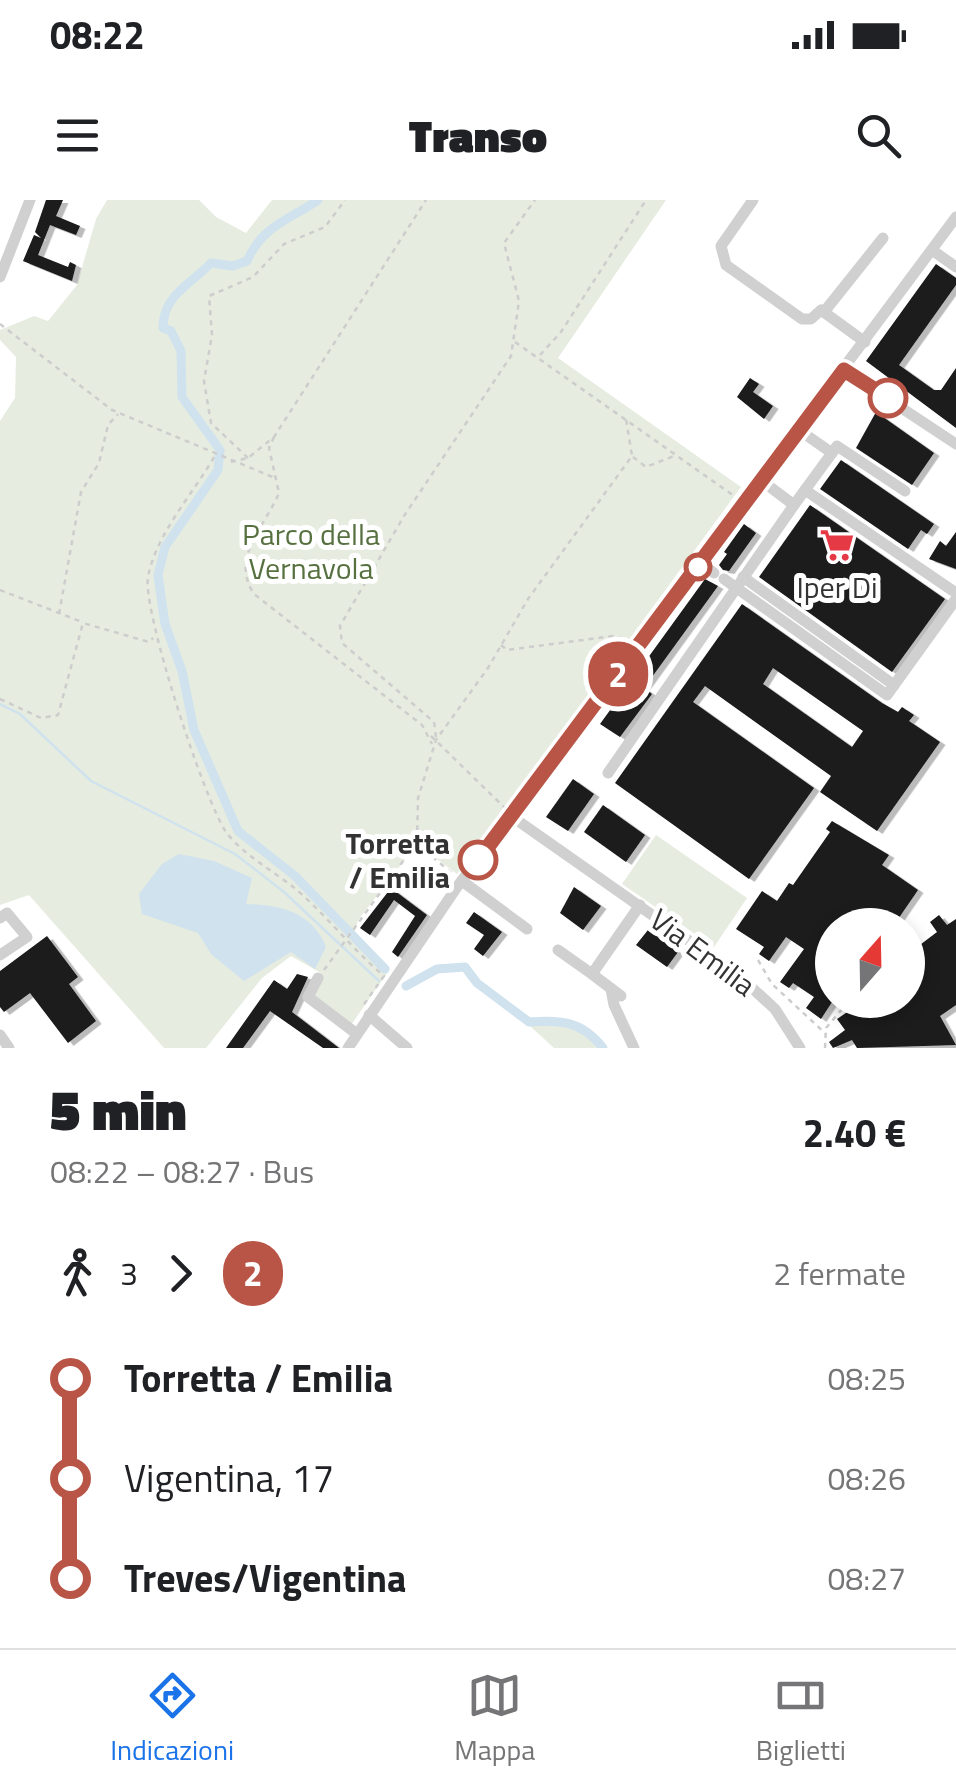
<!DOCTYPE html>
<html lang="it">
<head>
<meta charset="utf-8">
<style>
	:root { --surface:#fff; --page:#f6f6f6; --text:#202124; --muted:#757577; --line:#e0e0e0; --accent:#1a73e8 }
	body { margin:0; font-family:"Titillium Web",sans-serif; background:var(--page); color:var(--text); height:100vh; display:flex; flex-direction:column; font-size:38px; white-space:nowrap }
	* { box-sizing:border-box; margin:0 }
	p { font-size:32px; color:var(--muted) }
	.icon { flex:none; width:55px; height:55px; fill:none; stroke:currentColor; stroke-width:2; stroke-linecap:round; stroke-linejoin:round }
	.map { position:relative; height:848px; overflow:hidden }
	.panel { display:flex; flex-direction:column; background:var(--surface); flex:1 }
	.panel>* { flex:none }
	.badge { padding:0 20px; border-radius:32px; font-size:35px; line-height:65px }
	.needle { width:65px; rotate:20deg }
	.tools { position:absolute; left:815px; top:708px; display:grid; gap:20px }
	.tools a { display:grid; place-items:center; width:110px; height:110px; border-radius:50%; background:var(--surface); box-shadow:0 5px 15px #0003; font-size:50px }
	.map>.badge { position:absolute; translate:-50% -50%; box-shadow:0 0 0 5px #fff }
	.legs { display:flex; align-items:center; gap:15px; height:110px; padding:0 50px; font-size:32px }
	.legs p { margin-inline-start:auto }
	.summary { display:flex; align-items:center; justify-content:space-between; height:170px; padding:0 50px }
	h1 { font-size:55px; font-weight:800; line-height:75px }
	ul { padding:0 50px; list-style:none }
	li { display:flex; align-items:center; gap:35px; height:100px; font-size:38px }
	li i { display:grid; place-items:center; width:15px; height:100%; margin:0 12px; background:currentColor }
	li i::after { content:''; width:25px; height:25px; margin:-12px; border:8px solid; border-radius:50%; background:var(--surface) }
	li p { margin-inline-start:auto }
	li:first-child i { background:linear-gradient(#0000 50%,currentColor 0) }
	li:last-child i { background:linear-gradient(currentColor 50%,#0000 0) }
	.status { display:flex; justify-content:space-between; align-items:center; height:70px; padding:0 50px; background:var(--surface); direction:ltr }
	.status svg { height:28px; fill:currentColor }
	header { display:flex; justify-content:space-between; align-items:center; height:130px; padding:0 50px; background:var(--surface); font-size:45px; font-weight:800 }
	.menu { display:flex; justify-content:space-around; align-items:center; height:140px; border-top:2px solid var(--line); background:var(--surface); font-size:28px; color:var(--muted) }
	.menu a { display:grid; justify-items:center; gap:5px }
	.menu .selected { color:var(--accent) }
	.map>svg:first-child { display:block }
</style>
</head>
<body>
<div class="status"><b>08:22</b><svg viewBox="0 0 49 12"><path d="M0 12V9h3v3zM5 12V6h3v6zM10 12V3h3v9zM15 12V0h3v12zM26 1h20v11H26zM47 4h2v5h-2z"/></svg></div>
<header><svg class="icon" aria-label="menu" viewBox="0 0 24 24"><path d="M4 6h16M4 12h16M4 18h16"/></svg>Transo<svg class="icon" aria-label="search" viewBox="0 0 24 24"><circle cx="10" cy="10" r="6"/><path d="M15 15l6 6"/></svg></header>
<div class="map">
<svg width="956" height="848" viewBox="0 0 956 848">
	<defs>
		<filter id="shadow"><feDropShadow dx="5.5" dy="3" stdDeviation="0" flood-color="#0004"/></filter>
	</defs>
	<rect width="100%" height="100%" fill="#fff"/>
	<!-- green -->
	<g fill="#e6ecdf">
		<path d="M107 0H199L216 17 246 33 272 0H666L558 158 741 287 457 674 417 644 358 720 354 735 390 769 351 825 311 794 321 773 291 756 262 778 206 848H164L29 695 0 705V221L15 198 16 157 0 140V130L34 116 48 121 77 85 96 19Z"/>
		<path d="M656 635 747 698 714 747 622 684Z"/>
		<path d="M560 823 590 834 601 848H554L530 826Z"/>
	</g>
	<!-- water -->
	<path fill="#cfe2ee" d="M179 654 214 661 252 678 246 704C281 705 312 712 326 747L315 769 291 752 244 781 211 754 198 733 142 714 139 694 162 664Z"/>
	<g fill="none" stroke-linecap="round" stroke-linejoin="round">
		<!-- stream -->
		<path stroke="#cfe2ee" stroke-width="2.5" d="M0 504 20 514 91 581 235 654 284 692 379 781"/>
		<!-- canal -->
		<g stroke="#cfe2ee" stroke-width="9">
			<path d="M318 0C289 20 262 26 247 61L233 66 211 63C190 85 163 95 163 128L171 131 181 151 182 197 220 250 218 270 165 347 158 375 165 424 182 471 194 530 238 631 295 676 385 769"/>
			<path d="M406 786 437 769 465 767 477 783 529 822C561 819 583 822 603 848"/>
		</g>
	</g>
	<!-- building -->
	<g fill="#1a1a1a" fill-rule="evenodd" filter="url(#shadow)">
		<path d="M46 0H63L56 16 80 26 76 35 50 25 38 55 68 67 70 62 76 65 72 81 23 61 34 35 41 38 35 32Z"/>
		<path d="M936 64 956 78V85L899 165 934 190H941L956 168V228L866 161Z"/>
		<path d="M750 178 759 184 753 192 773 206 764 219 737 197Z"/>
		<path d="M876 212 934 253 912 285 856 248Z"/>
		<path d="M841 260 934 324 927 334 921 330 908 349 820 289Z"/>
		<path d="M810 305 945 399 892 472 759 377Z"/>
		<path d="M744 324 756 333 729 371 723 370 719 365 727 354 724 352Z"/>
		<path d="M956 332V369L929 359 940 341 946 346Z"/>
		<path d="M705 379 718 386 644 488 652 494 620 537 600 524Z"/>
		<path d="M742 404 882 503 898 512 902 507 914 515 909 521 940 542 877 631 820 592 831 576 705 486 693 502 814 588 749 679 615 583ZM773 468 863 531 852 547 763 484Z"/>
		<path d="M573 579 594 594 568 631 546 617Z"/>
		<path d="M603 605 645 635 626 662 584 632Z"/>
		<path d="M832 621 889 655 882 665 918 690 894 725H832V802L821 819 806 808 814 797 793 783 789 788 780 782 804 749 786 737 769 761 759 754 764 747 736 729 762 691 777 701 789 683 793 685 830 632 826 629Z"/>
		<path d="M574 687 601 706 583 730 560 713Z"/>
		<path d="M391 688 427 715 398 757 392 752 415 716 394 700 370 735 360 728Z"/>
		<path d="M474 712 502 732 483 756 474 749 484 735 466 723Z"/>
		<path d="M939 715 947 725 956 719V805L940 816 956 845 857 848 852 840 833 848 829 842 845 830 837 819 865 800H908V754L937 732 930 722Z"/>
		<path d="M648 730 678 752 667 767 636 745Z"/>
		<path d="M47 736 78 777 69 784 96 821 68 843 30 793 4 812 0 807V771Z"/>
		<path d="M297 774 308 777 292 812 339 848H323L270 811 243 848H226L274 780 287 789Z"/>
	</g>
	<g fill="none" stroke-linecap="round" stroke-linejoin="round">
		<!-- path -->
		<g stroke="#cdcdcd" stroke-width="2.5" stroke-dasharray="5 5" stroke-linecap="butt">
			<path d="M0 124 112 210 275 278"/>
			<path d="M515 142 737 298"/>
			<path d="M540 155 561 132 646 0"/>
			<path d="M274 237 269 248 279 293C264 328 230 358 254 394L422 525 432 544"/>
			<path d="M214 257C193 294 156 334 148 377 142 410 205 602 226 632 243 655 275 672 297 690 328 717 351 748 384 776L362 807"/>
			<path d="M633 257 646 267 674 256"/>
			<path d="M248 258 211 223 204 181 212 135 209 96 253 77 284 44 325 27 345 0"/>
			<path d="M231 262 248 258 274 237 426 0"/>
			<path d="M0 390 82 422"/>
			<path d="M59 414 81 292 99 263 108 225 118 214"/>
			<path d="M501 445 507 450 613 436 630 440"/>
			<path d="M0 499 41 518 58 515 83 423 149 442 153 438"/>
			<path d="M431 536 504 607"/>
			<path d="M436 537 434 522 342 443 340 426 404 316 511 156 519 101 504 43 535 0"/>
			<path d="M417 644 453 674"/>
			<path d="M393 672 403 678"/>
			<path d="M758 760 772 784 826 834"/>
			<path d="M324 770 417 642 418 598 436 540 488 468 528 399 632 256 626 219"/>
			<path d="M825 848 826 828 848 802"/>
		</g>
		<!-- minor -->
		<g stroke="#d0d0d0" stroke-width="11">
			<path d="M753 0 721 46 726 65 802 119H811L821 110 865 142"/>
			<path d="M932 50 956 67"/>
			<path d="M0 77 30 0"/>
			<path d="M824 112 883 38"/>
			<path d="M844 170 956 244"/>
			<path d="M832 253 837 246 905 291"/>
			<path d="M805 290 956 393"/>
			<path d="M794 305 832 253 799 230"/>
			<path d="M701 363 714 373"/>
			<path d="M743 377 894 485"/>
			<path d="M724 379 887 495 956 399"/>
			<path d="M608 573 794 305 762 281"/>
			<path d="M511 616 739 776 775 809 800 848"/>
			<path d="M462 681 527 729"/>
			<path d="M0 718 7 713 27 737 0 755"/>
			<path d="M558 750 592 774"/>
			<path d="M318 778 308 797 357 834"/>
			<path d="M611 789 614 805 634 848"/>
			<path d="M621 796 592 774 640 705"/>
			<path d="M369 815 407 848"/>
			<path d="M0 835 9 848"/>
			<path d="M348 848 457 687 956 17"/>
		</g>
	</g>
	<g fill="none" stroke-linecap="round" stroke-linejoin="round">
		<!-- line-1 casing -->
		<g stroke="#fff" stroke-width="22">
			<path id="line-1" d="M478 660 844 170 888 198"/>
		</g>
		<!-- line-1 -->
		<use href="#line-1" stroke="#b85546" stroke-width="15"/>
	</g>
	<!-- icons -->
	<defs>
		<g id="supermarket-bare" transform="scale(2.7)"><path d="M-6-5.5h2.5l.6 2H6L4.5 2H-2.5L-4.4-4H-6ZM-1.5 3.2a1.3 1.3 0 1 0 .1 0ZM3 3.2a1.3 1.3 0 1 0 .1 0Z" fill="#e63946" stroke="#fff" stroke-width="2.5" paint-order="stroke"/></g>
	</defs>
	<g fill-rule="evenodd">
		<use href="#supermarket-bare" x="837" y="345"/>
	</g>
	<!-- markers -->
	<g fill="#fff" stroke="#b85546" stroke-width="5">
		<circle cx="888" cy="198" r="18"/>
		<circle cx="698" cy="367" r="12"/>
		<circle cx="478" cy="660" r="18"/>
	</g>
	<g text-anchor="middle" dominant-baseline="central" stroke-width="10" stroke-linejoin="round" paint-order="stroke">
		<!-- park labels -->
		<g font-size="30" fill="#56703f" stroke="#fff">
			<text x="311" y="334">Parco della<tspan x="311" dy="34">Vernavola</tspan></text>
		</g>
		<!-- poi labels -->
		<g font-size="30" fill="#333" stroke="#fff">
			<text x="837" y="387">Iper Di</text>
		</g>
		<!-- stop labels -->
		<g font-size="30" font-weight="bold" fill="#333" stroke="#fff" text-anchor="end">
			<text x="450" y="643">Torretta<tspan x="450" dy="34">/ Emilia</tspan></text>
		</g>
		<!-- street labels -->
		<g font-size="30" fill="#333" stroke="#fff">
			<text transform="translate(703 752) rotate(37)">Via Emilia</text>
		</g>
	</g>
</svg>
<div class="tools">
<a><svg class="needle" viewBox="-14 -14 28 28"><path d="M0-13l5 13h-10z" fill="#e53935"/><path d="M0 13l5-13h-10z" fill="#757577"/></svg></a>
</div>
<b class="badge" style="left:618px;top:474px;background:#b85546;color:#fff">2</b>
</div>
<section class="panel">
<div class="summary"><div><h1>5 min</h1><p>08:22 – 08:27 · Bus</p></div><b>2.40 €</b></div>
<div class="legs"><svg class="icon" aria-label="walk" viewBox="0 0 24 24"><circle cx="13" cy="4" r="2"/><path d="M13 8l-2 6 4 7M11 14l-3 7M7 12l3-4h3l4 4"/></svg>3<svg class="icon" aria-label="forward" viewBox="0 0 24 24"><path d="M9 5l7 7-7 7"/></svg><b class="badge" style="background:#b85546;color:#fff">2</b><p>2 fermate</p></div>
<ul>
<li><i style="color:#b85546"></i><b>Torretta / Emilia</b><p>08:25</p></li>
<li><i style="color:#b85546"></i><span>Vigentina, 17</span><p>08:26</p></li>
<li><i style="color:#b85546"></i><b>Treves/Vigentina</b><p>08:27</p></li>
</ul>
</section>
<nav class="menu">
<a class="selected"><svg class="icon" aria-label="directions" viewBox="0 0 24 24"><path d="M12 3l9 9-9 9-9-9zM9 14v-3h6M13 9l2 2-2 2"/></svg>Indicazioni</a>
<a><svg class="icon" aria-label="map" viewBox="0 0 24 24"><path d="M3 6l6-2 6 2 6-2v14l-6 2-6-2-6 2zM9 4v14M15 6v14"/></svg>Mappa</a>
<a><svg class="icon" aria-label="tickets" viewBox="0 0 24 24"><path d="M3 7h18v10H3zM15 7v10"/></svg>Biglietti</a>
</nav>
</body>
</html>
